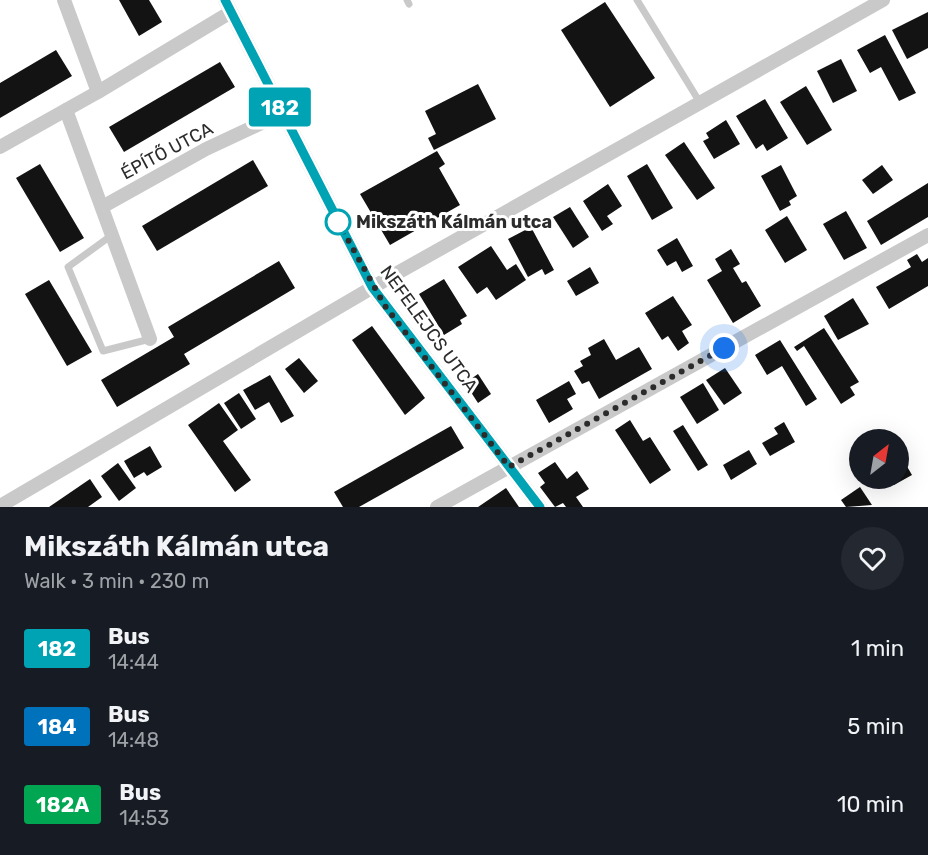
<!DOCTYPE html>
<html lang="en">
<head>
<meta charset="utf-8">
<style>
	:root { --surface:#171b24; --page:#242831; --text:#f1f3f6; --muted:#9ea1a6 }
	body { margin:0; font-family:Rubik,sans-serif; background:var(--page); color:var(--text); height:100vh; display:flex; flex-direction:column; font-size:22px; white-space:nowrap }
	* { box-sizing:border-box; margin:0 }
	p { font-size:20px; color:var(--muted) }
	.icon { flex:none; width:33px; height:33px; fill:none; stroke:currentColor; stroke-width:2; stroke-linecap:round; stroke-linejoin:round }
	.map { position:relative; height:507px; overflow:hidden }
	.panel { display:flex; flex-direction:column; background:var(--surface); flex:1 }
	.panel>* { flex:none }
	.badge { padding:0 12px; border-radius:4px; font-size:21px; line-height:39px }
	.needle { width:39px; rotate:31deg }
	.fabs { position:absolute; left:849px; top:429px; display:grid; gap:12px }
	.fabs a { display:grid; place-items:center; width:60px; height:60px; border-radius:50%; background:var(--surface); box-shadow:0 6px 24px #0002; font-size:30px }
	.you { position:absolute; width:30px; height:30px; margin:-15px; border:4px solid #fff; border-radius:50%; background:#1a73e8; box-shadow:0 0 0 9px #1a73e833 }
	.map>.badge { position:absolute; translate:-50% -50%; box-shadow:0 0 0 3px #fff }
	.round { display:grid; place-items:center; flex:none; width:63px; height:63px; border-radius:32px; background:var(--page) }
	.headline { display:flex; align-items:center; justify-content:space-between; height:102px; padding:0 24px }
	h1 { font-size:28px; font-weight:700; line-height:45px }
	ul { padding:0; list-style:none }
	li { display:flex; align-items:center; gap:18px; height:78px; padding:0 24px }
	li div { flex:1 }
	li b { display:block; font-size:22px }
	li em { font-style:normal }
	li .badge { min-width:66px; font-weight:700; text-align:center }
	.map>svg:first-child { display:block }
</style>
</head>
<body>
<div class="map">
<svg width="928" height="507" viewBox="0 0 928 507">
	<rect width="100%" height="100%" fill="#fff"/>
	<!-- building -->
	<g fill="#131313">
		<path d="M119 0H149L162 22 139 36Z"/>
		<path d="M605 2 655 78 610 107 561 30Z"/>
		<path d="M928 12V48L907 59 892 30Z"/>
		<path d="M885 35 916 93 899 101 881 67 870 73 857 50Z"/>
		<path d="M56 50 72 76 0 118V83Z"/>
		<path d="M841 59 857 91 833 103 817 71Z"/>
		<path d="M220 62 235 87 124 152 109 127Z"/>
		<path d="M478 84 496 119 434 150 428 138 436 134 425 111Z"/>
		<path d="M806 86 832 130 807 145 780 102Z"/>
		<path d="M765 99 788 138 767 151 763 144 756 149 736 116Z"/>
		<path d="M726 120 740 144 714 159 703 141 709 138 706 133Z"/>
		<path d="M684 142 715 188 697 200 665 155Z"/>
		<path d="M437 151 445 164 439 168 460 205 390 245 360 194Z"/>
		<path d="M253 160 268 186 157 251 142 226Z"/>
		<path d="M40 164 84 238 60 252 16 178Z"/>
		<path d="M647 164 673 208 652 220 627 176Z"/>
		<path d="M781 165 797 196 789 201 791 205 780 211 761 176Z"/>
		<path d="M882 165 893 180 873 194 862 180Z"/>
		<path d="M928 183V217L881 245 867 221Z"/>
		<path d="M608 184 622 206 607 216 613 224 602 231 583 201Z"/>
		<path d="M570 207 589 237 573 248 553 217Z"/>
		<path d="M846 211 867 248 844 260 823 224Z"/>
		<path d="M787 216 807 250 785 263 765 230Z"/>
		<path d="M531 227 554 270 545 275 542 269 528 277 508 239Z"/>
		<path d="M677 238 693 266 682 272 676 261 667 266 657 250Z"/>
		<path d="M491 246 507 270 516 264 526 280 496 300 487 287 477 294 458 267Z"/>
		<path d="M731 249 740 264 733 268 742 283 746 281 761 306 733 323 707 280 722 271 715 259Z"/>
		<path d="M917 254 922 262 928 258V286L889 309 876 287 911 267 907 260Z"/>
		<path d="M279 261 295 288 184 354 190 364 117 407 101 380 174 337 168 327Z"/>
		<path d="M590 267 599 283 576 296 567 281Z"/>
		<path d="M444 279 467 316 460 320 462 324 444 335 419 294Z"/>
		<path d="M49 280 92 352 67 366 25 294Z"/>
		<path d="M673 296 692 325 682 331 689 343 678 351 668 336 662 340 645 313Z"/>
		<path d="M853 298 869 324 838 340 824 316Z"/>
		<path d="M372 326 425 398 405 415 352 340Z"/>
		<path d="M824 328 859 382 850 387 855 395 841 404 804 346 797 351 794 347Z"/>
		<path d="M604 339 616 360 639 347 652 369 599 399 589 381 582 384 574 371 583 366 580 361 591 355 588 348Z"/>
		<path d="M780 340 817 399 806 406 782 366 767 375 755 355Z"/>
		<path d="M299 358 318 381 304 393 285 369Z"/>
		<path d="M725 368 742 393 724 405 706 380Z"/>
		<path d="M478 374 491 394 478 403 465 383Z"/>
		<path d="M270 375 294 416 281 423 269 402 255 410 243 390Z"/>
		<path d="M569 381 576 394 567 399 573 409 549 423 536 400Z"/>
		<path d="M703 383 719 410 697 424 680 397Z"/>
		<path d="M239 393 256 419 241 429 224 403Z"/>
		<path d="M219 403 238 430 223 441 251 480 235 492 188 425Z"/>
		<path d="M630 420 643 441 650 437 671 470 650 484 615 430Z"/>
		<path d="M784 422 795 442 770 456 762 443 778 434 774 428Z"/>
		<path d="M683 425 708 465 698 471 673 431Z"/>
		<path d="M451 426 464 448 359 507H343L334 492Z"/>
		<path d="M150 446 162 467 147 476 144 472 134 478 124 461Z"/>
		<path d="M749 450 757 464 731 480 723 465Z"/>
		<path d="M898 451 912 475 894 485 890 478H898Z"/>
		<path d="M555 462 567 479 577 471 589 489 576 497 583 507H566L563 503 555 507 540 487 545 483 538 473Z"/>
		<path d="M118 463 136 488 119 501 101 476Z"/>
		<path d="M90 479 102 497 88 507H49Z"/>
		<path d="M860 487 872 505 846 507 841 500Z"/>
		<path d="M506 488 519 507H478Z"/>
	</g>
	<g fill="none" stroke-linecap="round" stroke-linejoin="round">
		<!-- lane -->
		<g stroke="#c9c9c9" stroke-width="7">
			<path d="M407 0 409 4"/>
			<path d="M637 0 699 101"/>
			<path d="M112 235 68 267 103 351 150 339"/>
		</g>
		<!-- street -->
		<g stroke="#c9c9c9" stroke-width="14">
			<path d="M64 0 98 92"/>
			<path d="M225 0 372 287 540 507"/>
			<path d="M66 110 150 339"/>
			<path d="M0 147 98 92 231 12"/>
			<path d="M102 207 206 149 283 113"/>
			<path d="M0 506 392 276 883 0"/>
			<path d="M437 507 928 235"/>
		</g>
	</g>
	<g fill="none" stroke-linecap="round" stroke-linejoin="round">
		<!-- line casing -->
		<g stroke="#fff" stroke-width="14">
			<path id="line" d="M225 0 372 287 540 507"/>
		</g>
		<!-- line -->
		<use href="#line" stroke="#00a3b4" stroke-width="9"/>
		<!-- walk -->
		<path stroke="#2c2c2c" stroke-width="6" stroke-dasharray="0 10.8" d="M338 222 385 306 509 467 724 348"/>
	</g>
	<!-- markers -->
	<circle fill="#fff" stroke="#00a3b4" stroke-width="3" cx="338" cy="222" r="12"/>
	<g text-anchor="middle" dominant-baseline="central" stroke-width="6" stroke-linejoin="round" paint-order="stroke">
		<!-- street labels -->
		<g font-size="18" fill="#2c2c2c" stroke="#fff">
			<text transform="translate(167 151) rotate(-28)">ÉPÍTŐ UTCA</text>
			<text transform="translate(429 329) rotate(54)">NEFELEJCS UTCA</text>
		</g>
		<!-- stop labels -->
		<g font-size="18" font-weight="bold" fill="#2c2c2c" stroke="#fff" text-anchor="start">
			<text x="356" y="222">Mikszáth Kálmán utca</text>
		</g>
	</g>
</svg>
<div class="fabs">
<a><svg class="needle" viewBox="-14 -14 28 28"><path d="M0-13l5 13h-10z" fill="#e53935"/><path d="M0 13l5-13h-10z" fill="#9ea1a6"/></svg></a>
</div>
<div class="you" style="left:724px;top:348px"></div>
<b class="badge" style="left:280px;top:107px;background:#00a3b4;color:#fff">182</b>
</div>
<section class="panel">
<div class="headline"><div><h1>Mikszáth Kálmán utca</h1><p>Walk · 3 min · 230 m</p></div><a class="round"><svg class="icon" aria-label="heart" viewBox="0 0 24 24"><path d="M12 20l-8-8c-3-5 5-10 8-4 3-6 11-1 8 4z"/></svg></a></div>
<ul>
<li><span class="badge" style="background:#00a3b4;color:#fff">182</span><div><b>Bus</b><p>14:44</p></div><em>1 min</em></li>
<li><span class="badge" style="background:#0072bc;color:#fff">184</span><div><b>Bus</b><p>14:48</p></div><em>5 min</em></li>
<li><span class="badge" style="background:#00a651;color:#fff">182A</span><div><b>Bus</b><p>14:53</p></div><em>10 min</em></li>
</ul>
</section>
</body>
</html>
